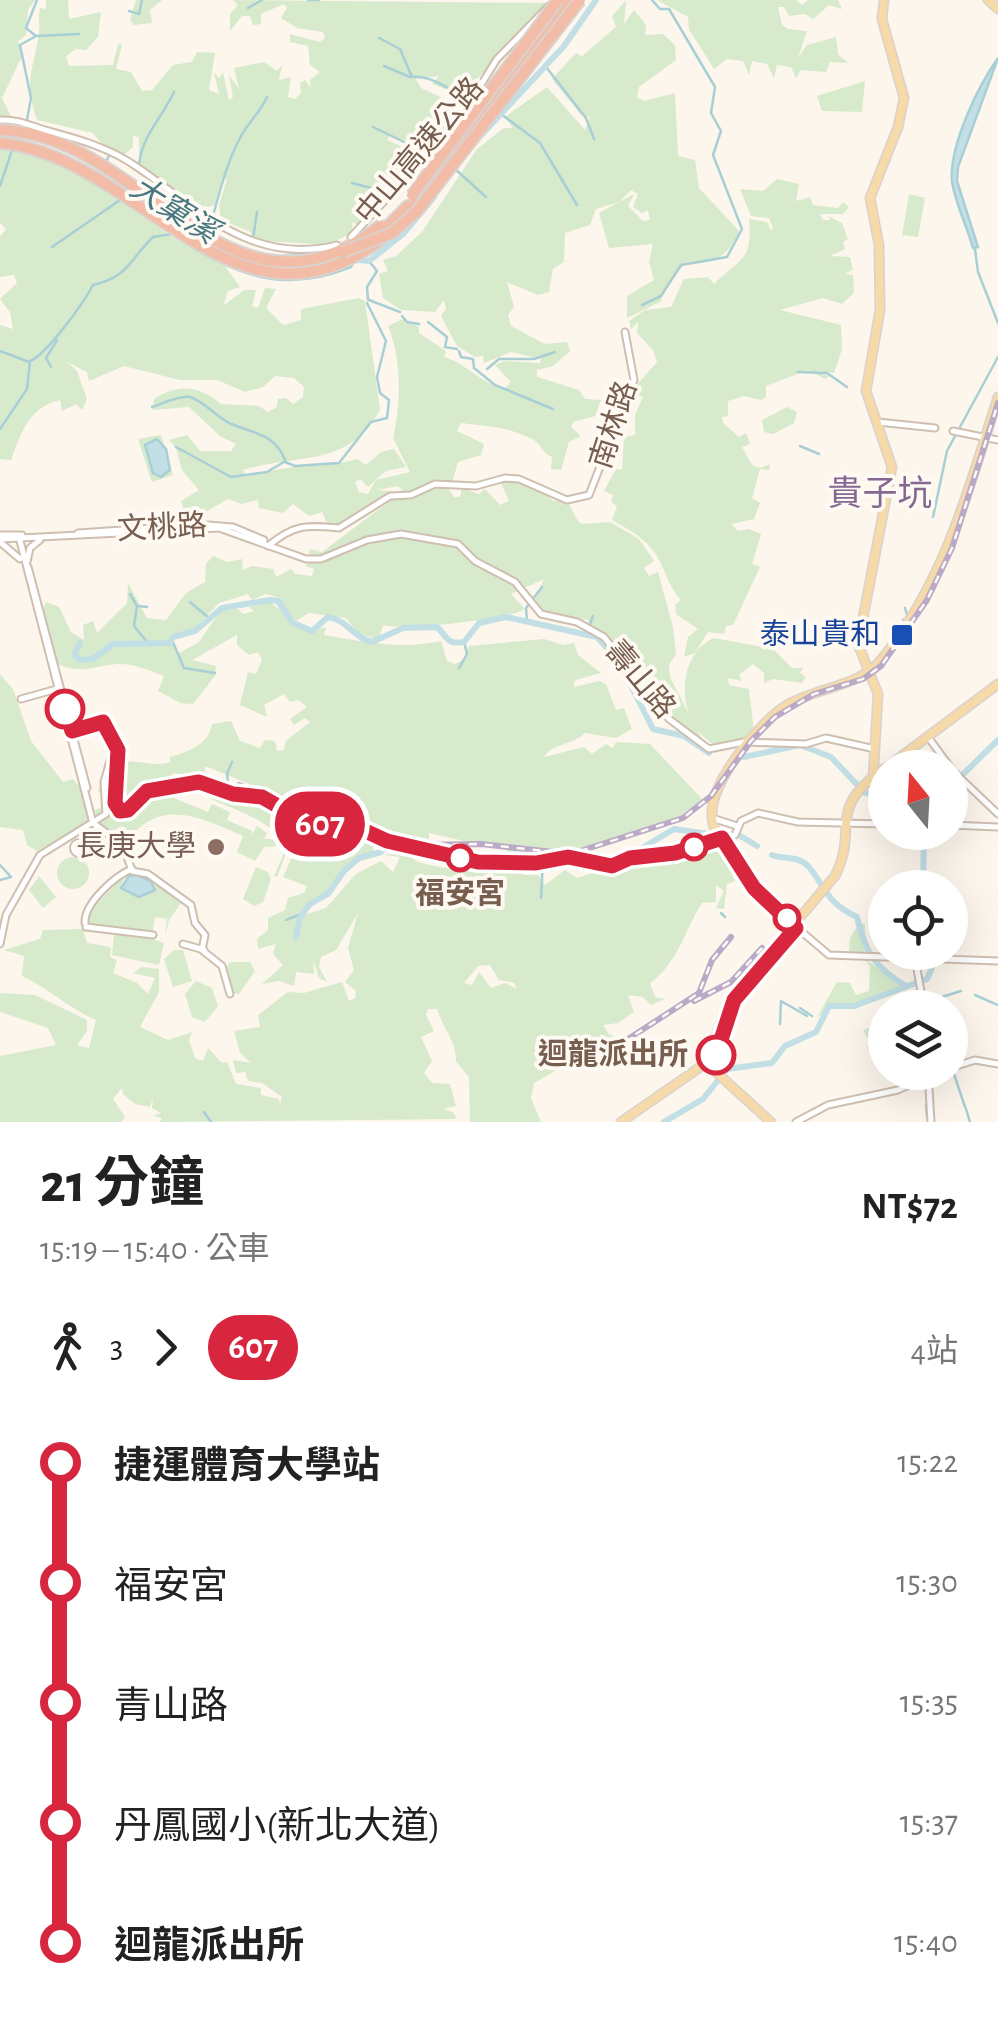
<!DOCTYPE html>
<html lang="zh-TW">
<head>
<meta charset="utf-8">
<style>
	:root { --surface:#fff; --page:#f2f2f2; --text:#222; --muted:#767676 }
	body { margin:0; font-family:"Alegreya Sans","Noto Sans TC",sans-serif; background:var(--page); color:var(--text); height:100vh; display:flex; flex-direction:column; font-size:38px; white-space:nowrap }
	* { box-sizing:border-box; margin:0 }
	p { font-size:32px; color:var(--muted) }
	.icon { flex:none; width:55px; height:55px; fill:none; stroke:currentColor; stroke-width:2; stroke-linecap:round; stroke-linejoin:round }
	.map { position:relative; height:1122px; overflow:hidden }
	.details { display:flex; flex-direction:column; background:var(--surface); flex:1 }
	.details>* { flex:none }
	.badge { padding:0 20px; border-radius:32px; font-size:35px; line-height:65px }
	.needle { width:65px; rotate:342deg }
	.buttons { position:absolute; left:868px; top:750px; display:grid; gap:20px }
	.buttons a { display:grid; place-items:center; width:100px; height:100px; border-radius:50%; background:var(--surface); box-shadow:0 10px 40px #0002; font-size:50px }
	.map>.badge { position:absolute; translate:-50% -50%; box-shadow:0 0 0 5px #fff }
	.legs { display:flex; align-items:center; gap:15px; height:110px; padding:0 40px; font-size:32px }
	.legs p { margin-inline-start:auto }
	.overview { display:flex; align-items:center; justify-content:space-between; height:170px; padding:0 40px }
	h1 { font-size:55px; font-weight:700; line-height:75px }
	ul { padding:0 40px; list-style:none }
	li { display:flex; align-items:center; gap:35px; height:120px; font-size:38px }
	li i { display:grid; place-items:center; width:15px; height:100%; margin:0 12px; background:currentColor }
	li i::after { content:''; width:25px; height:25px; margin:-12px; border:8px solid; border-radius:50%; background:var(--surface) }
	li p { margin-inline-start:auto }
	li:first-child i { background:linear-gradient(#0000 50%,currentColor 0) }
	li:last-child i { background:linear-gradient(currentColor 50%,#0000 0) }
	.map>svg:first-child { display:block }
</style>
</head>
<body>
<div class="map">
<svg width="998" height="1122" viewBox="0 0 998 1122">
	<rect width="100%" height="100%" fill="#fcf6ec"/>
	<!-- green -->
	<g fill="#d7eacb" fill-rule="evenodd">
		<path d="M0 0H35L28 10 26 35 18 41 23 54 2 98 12 118 0 117Z"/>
		<path d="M46 0H68L69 19 101 12 98 37 86 50 76 49 66 56 69 66 113 65 118 44 122 45 116 69 131 72 142 91 152 90 173 65 192 62 197 52 215 53 209 90 219 94 214 72 219 78 223 72 229 100 233 97 229 75 239 89 234 68 264 62 277 71 282 65 279 80 291 77 288 97 295 99 301 93 300 83 305 80 311 88 310 80 320 72 310 65 308 46 290 42V34L320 42 325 38 323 32 297 28 281 18 287 8 284 4 261 14V24L253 25 250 16H242L230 31V14L238 5 233 0 548 3 462 95 432 84 439 76 416 79 421 88 449 101 438 110 444 115 439 122 434 120 435 127 424 146 390 136 387 140 419 154 395 186 383 187 385 194 359 226 352 222 353 232 328 245 252 240 251 232 221 220 219 205 227 179H222L214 205 199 210 146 173 139 165V137L133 136V147L124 155 105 148 93 133 37 120C23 79 34 71 39 32 40 24 38 17 40 8L46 9Z"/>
		<path d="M136 0H162L150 10 152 23 134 25 130 20Z"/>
		<path d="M626 0 624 24 634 10 646 25 645 35 663 34 675 45 676 60 639 87 637 97 644 101 675 93 678 156 695 160 699 188 739 231C729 256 712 266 685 263L660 295 662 301 627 318V296L654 280 649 262 653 244 609 248 599 213 634 194 628 206 643 221 650 220 648 210 642 213 633 207 638 194 631 190 619 202 596 209 590 225 565 233 564 262 553 269 549 292 538 295 507 282 514 307 508 315 511 326 545 344 567 342 570 351 553 366 537 370V377L579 390 585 399 601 400 595 416 573 422 571 427 581 436 569 442 561 470 551 469 552 457C540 452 543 444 530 438 508 427 486 426 461 423L457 431 484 444 481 455 458 462 452 483 405 493 398 486 377 490 398 492 336 527 328 525 322 512 309 516 293 504 283 513 259 508 258 500 241 504 228 499 188 522 181 501 199 490 182 470 176 448 169 440 187 435 200 451H231L236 444 220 436 189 407 152 410 154 399C179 383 200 386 221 404L259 406 268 412 277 407 278 399 286 398 293 404 303 397 304 387 294 378 275 376 263 387 245 392 217 380H180L124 366 89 381 87 372 67 362 77 371 87 399 82 410 76 404 62 411 60 400C27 407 20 437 11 460L0 459V325L13 329 10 312 0 299 17 283 14 275 0 277V237L6 229 0 223V147L34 151 82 172 169 235 225 266 240 287 228 291 223 306 244 290H256L252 306 258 308 265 288 276 289 266 308 283 325 301 320V309L359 298 365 301 380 410C348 468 300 453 243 470L246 476C260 474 272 470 286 468 311 464 332 467 357 459L366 465 381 452 394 449 406 467 386 471 368 487 360 479 355 482 359 492 368 494 376 480 410 472 393 438C401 404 402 360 388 326L403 319 419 327V333L446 351 444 357C466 363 484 386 505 388L511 382 495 365 505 361 540 363 541 359 511 352 484 363 483 356 475 357 457 346 441 316 446 309 444 300 435 312 401 310 383 298 379 274 388 271 383 260 396 256 422 232 477 149 504 128H513L505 117 547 87 585 130 590 117 581 115 552 79 576 53 582 56 616 27 612 16Z"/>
		<path d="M657 0H796L802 5 808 0H838L842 9 829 5 813 19 805 14 789 16 784 7H778L782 25 788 29 807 31 798 58 807 45 836 37 838 54 848 63 830 62 826 72 801 70 796 78 791 67 777 65 774 78 767 64 752 61 749 75 743 61 727 59 714 69 689 29 688 17Z"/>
		<path d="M865 81 862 112 822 111 817 96Z"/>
		<path d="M777 179 799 184 796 201 810 197 813 205 838 208 843 202 849 207 843 214H820L823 220H830L828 216 842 223 848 239 843 242 845 249 830 256 850 257 853 270 844 274 853 275 854 293 842 304 823 298 780 310 841 325 842 349 834 373 815 371 830 376 825 379 808 370 766 386V397L761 400 744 396 728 401V416L722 417 723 423 739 437 746 433 750 444 742 447 752 465 760 468 770 464 769 470 760 469 752 498 760 503 754 519 731 524 738 531 749 529 761 534 752 564 760 567 733 625 726 626 724 634 708 632 695 653 684 657 688 637 698 629 676 614 675 605 681 600C670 588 668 578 661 564 652 542 632 531 612 520L617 506 611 502 613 495 604 491 616 469 622 470 624 437 635 435V415L643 397 635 394 634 388 657 362 653 350 637 333 638 322 631 329 629 321 645 310 671 307 684 279 708 277 714 284C740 258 753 261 749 219L767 222 771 231 773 227 769 218 751 216 740 189 763 191Z"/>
		<path d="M909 194 925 198 918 237 902 235Z"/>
		<path d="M787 407 797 412 794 423 773 434 764 432 762 420Z"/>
		<path d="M161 435 173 475 152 482 138 439Z"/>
		<path d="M499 479 539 484 553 501C577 498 568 515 582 524L610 522 639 539 654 561 644 568 649 576 658 572 673 627 676 654 669 665 670 677 703 741 675 722 622 658 623 651 619 653 604 634 588 627V619C576 623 542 613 533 604L544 579 511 594 525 609C508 620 400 631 383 625L379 640 358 633 346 618 309 613 296 621 277 597 266 594 252 600 248 594 219 603 196 627 170 641 179 653 199 642 221 610 238 609 243 614 254 611 249 607 270 602 287 615 291 625 308 632 326 627 324 635C364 642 401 650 441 641L447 661 455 664 463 660 469 646 544 639 563 645 574 643 578 655 601 673 575 680 574 687 599 681 606 684 616 710 624 708 632 729 616 738 585 733C573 745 551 744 544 757L584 747 592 754 606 744 613 748 616 742 650 744 703 800 675 819 589 849 547 853 522 850 513 856 498 843 486 846 429 833V842L384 835 365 824 316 812V803L300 805 205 766 204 781 174 773 142 793 128 809 117 806 120 763C138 758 151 768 170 762V757C187 752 209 745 212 724L231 721 240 741 260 748 265 740 275 741 277 751 284 750 286 741 310 722 305 718 294 725 290 719 307 707 298 700 290 702 284 694 264 705 267 717 240 705 248 672 256 674 262 659 258 652 249 655 237 645V635L192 660 216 666 215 676 193 704 180 703 158 691 164 676C149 670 132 663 117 664 88 667 84 675 55 663L42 612 46 602 59 607 71 632 84 640 83 625 93 621 97 633 127 603 128 583 147 618 166 620 186 593 205 582 206 564 213 556 227 562 242 559 243 570 252 566 273 569 276 577 291 569 295 574 312 576 314 569 306 566 310 549 322 552 394 498 411 500 412 495 447 486 454 497H460L462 487 475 488 469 491 479 494 485 489 500 505 509 501Z"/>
		<path d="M714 638 773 649 792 668H803L800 673 806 677 802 683 773 679 764 683V673L753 664 739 675 742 681 728 678 729 685 749 689 754 732 746 739 718 746C676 728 673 656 714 638Z"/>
		<path d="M0 674 13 689 31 741 63 782 73 779 81 789 90 821 37 851 27 845 23 830 0 827Z"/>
		<path d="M114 775 112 805 118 814H126L150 793 170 787 174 798 208 812 212 804 230 812 227 820 252 831V835L257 826 267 833 264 839 251 837 276 840 287 851 277 877 274 876 284 853 278 846 264 847 255 861 237 852 243 836C198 816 160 797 126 842L97 821 95 810 104 807 105 794 98 792 102 780Z"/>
		<path d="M214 791 257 800 280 813 283 810 304 825 373 845V851C352 862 344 876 328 891 318 901 309 900 304 915L326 908 356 874 381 861 393 872 400 857 385 855 389 854 410 856C422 871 495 872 516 870L524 875H538L545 885 565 870 577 878 630 861 672 858 718 844 735 881 727 884 724 909 716 908 724 891 716 885V902L702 903C686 927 679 962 650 983L655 997 665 999 651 1005 643 997 628 995 634 1012 618 1023 603 1025 609 1034 641 1048 610 1070 588 1052 534 1083 531 1098 541 1122H470L469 1077 456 1061C457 1042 442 1027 437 1009H428L426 1015 434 1031 421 1037 432 1061 424 1073 432 1083 450 1084 456 1106 443 1109 453 1112 457 1119 160 1122 162 1118 153 1116 161 1113 152 1108 153 1098 150 1107 135 1104 123 1094 122 1088 113 1099 125 1117 121 1122H0V1056L56 1045 48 1028 0 1012V993L35 995 87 1020V1031L77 1045 89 1048 96 1020C68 1008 50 989 22 976L24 956 4 950 40 939 43 930 83 929 87 943 111 947 110 957 117 960 113 973 137 983 148 994 155 978 133 973 141 967 159 969V992L140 1027 168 1040 192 1032 189 1040 195 1058 203 1061 208 1048 222 1063 227 1062 236 1084 261 1088V1095L279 1099 280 1105 282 1097 262 1083 248 1081 245 1072 236 1073 233 1060 251 1063 240 1053 234 1031 260 1027 258 1015 288 992 304 993 342 982 349 1001 355 998 356 991 345 982 354 970 348 948 358 913 336 950 321 957 319 967 327 982 319 978 313 960 314 974 296 972 294 986 279 981 262 984 283 965 273 954 276 944 258 949 257 939 268 930V918L285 910 288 898 304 893 307 886 283 877 293 855C281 825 239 811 211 799ZM490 965 499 980 514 983 517 989 505 983 491 988 479 972 472 985 464 983 478 966Z"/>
		<circle cx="73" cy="873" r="16"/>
		<path d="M256 867 268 872 271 879 263 902 254 906 243 899Z"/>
		<path d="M126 874 120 888 142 898 157 884 183 900 169 920 165 937 167 919 155 917 152 934 91 927 88 923 91 909Z"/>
		<path d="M39 876 56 897 43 908 29 890Z"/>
		<path d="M859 924H865L866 953 863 946 866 955 849 954 850 938Z"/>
		<path d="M114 935H141L164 943 159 965 112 955Z"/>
		<path d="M174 950H183L192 981 173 987 164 959Z"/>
		<path d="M864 958 902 986 855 1004 831 1003 816 1019 837 982 850 983 856 995 869 991 870 966Z"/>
		<path d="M231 962H250L255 971 239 994 232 993 227 966Z"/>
		<path d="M196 981 212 988 218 1006 205 1022 192 1017 185 994Z"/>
		<path d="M874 1026 885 1033V1052L876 1055 867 1048 870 1043 863 1030Z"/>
	</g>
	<!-- water -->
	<g fill="#c1dfe5" stroke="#a8cfd6" stroke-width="2.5">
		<path d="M998 58 958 167 957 181 978 247 973 248C967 226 955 203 952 181 949 146 978 86 998 58Z"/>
		<path d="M157 439 166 449 170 470 161 477 153 473 145 445Z"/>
		<path d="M137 875 151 881 155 890 139 897 121 888 129 876Z"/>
	</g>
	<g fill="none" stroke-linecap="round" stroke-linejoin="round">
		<!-- stream -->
		<g stroke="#a8cfd6" stroke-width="2.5">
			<path d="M308 0H319"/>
			<path d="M248 8 262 0"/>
			<path d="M129 11 139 14 142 0"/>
			<path d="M37 36 79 34"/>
			<path d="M379 38 400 49 412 77C432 75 460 93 473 110"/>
			<path d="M384 66 410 77"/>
			<path d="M546 67 586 118 594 139"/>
			<path d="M501 114 540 143 577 205"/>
			<path d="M26 125 31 98 20 45 36 36 26 28 37 0"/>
			<path d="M373 127 437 158"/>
			<path d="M105 164 112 149"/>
			<path d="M139 165C142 135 162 118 174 92"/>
			<path d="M454 168 486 197"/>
			<path d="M352 183 386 192"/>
			<path d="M0 186 12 150"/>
			<path d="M209 230C218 199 225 166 240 138 247 123 261 112 267 97"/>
			<path d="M253 239 257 212"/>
			<path d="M52 247 123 198"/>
			<path d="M975 249 978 272 998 323"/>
			<path d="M368 300 367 287 377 271 369 261"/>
			<path d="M369 300 400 312"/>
			<path d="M642 305 661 296 681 265 727 257 742 229 713 155 721 131 711 113 715 87 669 9H660L652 0"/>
			<path d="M402 316 407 322 419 324"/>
			<path d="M428 322 447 337 445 347 457 349"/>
			<path d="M0 351 29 362"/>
			<path d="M459 351 461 357 473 359 474 368 495 385 553 409"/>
			<path d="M51 367 46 358 57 340"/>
			<path d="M487 369 499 359H534L555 352"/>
			<path d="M798 372 827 373 847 387"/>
			<path d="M152 407C161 404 180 395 190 397 203 401 216 416 229 423 251 433 275 433 285 460"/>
			<path d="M0 429 27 389 30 361C46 355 83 304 93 285 129 277 129 260 153 237L172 234C232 273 279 296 351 267L354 260"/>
			<path d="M800 446 819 454"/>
			<path d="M176 447 231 477 267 472 284 462"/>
			<path d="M285 462 295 466 339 463 371 422 387 418 389 400 380 393 377 377 386 341 367 303"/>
			<path d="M933 517 947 451 998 357"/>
			<path d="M130 594 137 606 134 626 147 642"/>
			<path d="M190 602 209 618"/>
			<path d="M138 606 147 607"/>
			<path d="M527 620 526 608 542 587"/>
			<path d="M903 620 908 618 905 608"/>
			<path d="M586 636 593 616"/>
			<path d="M172 640 184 668 215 673"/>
			<path d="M459 668 467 654 464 642"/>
			<path d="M229 791 227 774 232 762"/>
			<path d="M303 794 304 820 359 825 386 837"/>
			<path d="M0 865 11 877 0 880"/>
			<path d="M541 898 543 859"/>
			<path d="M721 913 725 917"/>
			<path d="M286 920 306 912"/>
			<path d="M975 995 998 1005"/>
			<path d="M929 1001 961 991"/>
			<path d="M800 1008 812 1016"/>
			<path d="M780 1024 781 1001 807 1016"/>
			<path d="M642 1046 643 1047"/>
			<path d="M644 1050 645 1052"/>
			<path d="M953 1071 965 1107"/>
			<path d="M926 1105 927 1117"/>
			<path d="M966 1109 970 1122"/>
			<path d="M204 1112 211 1122"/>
		</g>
		<!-- river -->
		<g stroke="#c1dfe5" stroke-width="6">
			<path d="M474 143 564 46 596 0"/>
			<path d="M286 257 317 252"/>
			<path d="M358 260 369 261 403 234 434 197"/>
			<path d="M80 643 74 655 80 660 93 659 113 644 170 643 173 637 195 631 222 608 270 600 278 601 293 623 312 631 328 617C348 620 352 637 372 642L403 628 437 627C448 637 446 645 464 642L479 623 506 617 597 637 618 660 653 729 684 736 709 753"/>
			<path d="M744 757 800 745 831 757 864 792 885 801"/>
			<path d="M950 787 998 740"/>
			<path d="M739 835 757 846"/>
			<path d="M772 855C784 860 799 855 809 867 828 891 826 902 857 917 866 953 874 967 906 986"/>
			<path d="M448 862C495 875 517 866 561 850L589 861"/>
			<path d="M606 863H617L674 829 715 835"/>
			<path d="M923 888 924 832"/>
			<path d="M296 937 300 917 310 904 328 894 344 871 359 858 381 852 390 839H399L411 850"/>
			<path d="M664 1122 703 1099 727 1069 772 1063 785 1046 816 1032 829 1006H854L927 979 932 968 928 952"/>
		</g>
		<!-- minor casing -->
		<g stroke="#cebfb1" stroke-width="9">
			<g id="minor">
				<path d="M0 120C17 119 29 125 45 130 77 139 109 147 137 167 200 210 252 266 337 245"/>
				<path d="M351 237 413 170 446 117 474 96 497 59 549 6"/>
				<path d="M878 422 935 428"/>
				<path d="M953 431 998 440"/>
				<path d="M208 525 233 527 264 540"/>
				<path d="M78 533 152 528"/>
				<path d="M0 535H22"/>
				<path d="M19 537 93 823 123 845 132 871 148 874 191 905 195 923 205 935 202 950 222 966 230 994"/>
				<path d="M0 539 219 528 306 559H321L367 540 401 534 458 544 475 561 515 582 541 614 577 622 604 637 669 719 709 749 744 742 806 744 826 738 875 749"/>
				<path d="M0 542 20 559"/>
				<path d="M268 546C294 524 307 525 339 528L390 496 411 495 435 484 476 486 505 478 519 479 567 500 589 495 634 380 625 332"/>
				<path d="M27 562 30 548 40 540"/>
				<path d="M28 567 87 788"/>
				<path d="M21 699 57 689"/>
				<path d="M103 722 117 753 113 804 120 813 153 791 199 784 233 796 262 799 311 826 358 832 478 862 540 863 566 857 614 866 677 854 735 835 741 821 758 813 798 822 885 824"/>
				<path d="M70 731 103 722"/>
				<path d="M928 737 953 771 998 814"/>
				<path d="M712 818 737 826"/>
				<path d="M950 825 998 827"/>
				<path d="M350 828 377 837"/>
				<circle cx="79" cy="848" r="5.5"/>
				<path d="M81 843 97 828"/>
				<path d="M84 846 100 831"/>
				<path d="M85 923C84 903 115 876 132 869"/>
				<path d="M86 927 153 935"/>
				<path d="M796 927 829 955 998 961"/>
				<path d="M0 944 6 915 40 855 106 814 104 782 110 761 117 758"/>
				<path d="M183 944 204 950"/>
				<path d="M915 958 924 1008"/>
				<path d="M950 1068 975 1060 998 1064"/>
				<path d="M928 1072 931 1122"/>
				<path d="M796 1122 828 1105 898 1090 938 1072"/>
			</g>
		</g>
		<!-- major casing -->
		<g stroke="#d9d2ce" stroke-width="11">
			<g id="major">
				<path d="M988 0 998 9"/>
				<path d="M886 768 998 684"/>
				<path d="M873 780 878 694 858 644 892 467 866 391 880 310 879 245 870 198 898 127 904 98 882 19 884 0"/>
				<path d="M796 927C764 910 745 880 726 850 719 839 712 828 712 815 710 782 760 721 787 705 817 687 860 687 882 659 945 580 968 491 998 397"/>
				<path d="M706 1063 771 1122"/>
				<path d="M621 1122 706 1063 728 1002 835 876C860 826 824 811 885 768"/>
			</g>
		</g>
		<!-- highway casing -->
		<g stroke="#d9d2ce" stroke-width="14">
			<g id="highway">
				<path d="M496 95 568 0"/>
				<path d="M0 130C144 133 227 344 380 226"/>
				<path d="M0 143C140 155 234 353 383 238"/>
				<path d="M406 216 503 91"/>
				<path d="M378 236 408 206"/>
			</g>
		</g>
		<!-- minor -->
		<use href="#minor" stroke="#fff" stroke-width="5"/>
		<!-- major -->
		<use href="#major" stroke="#f6daa9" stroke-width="8"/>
		<!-- highway -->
		<use href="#highway" stroke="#f2bca7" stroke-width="10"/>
		<!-- rail casing -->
		<g stroke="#baa9c7" stroke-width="6">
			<g id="rail">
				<path d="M239 785 332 823 421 845 481 844 571 854 683 818 711 796 751 741 775 717 814 694 863 679 881 666 927 600 952 548 998 403"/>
				<path d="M694 1001 731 982 762 948"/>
				<path d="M622 1043 699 993 712 960 731 937"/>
			</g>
		</g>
		<!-- rail -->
		<use href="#rail" stroke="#fefaf3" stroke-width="2.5" stroke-dasharray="8" stroke-linecap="butt"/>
		<!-- highway-bridge casing -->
		<g stroke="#d9d2ce" stroke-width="14" stroke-linecap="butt">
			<g id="highway-bridge">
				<path d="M412 195 558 0"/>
				<path d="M343 252 392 233 417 211 580 0"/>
			</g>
		</g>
		<!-- highway-bridge -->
		<use href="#highway-bridge" stroke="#f2bca7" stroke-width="10"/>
	</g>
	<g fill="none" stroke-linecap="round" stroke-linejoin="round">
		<!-- line-1 casing -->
		<g stroke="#fff" stroke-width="22">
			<path id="line-1" d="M65 709 72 731 103 722 118 750 115 803 120 811 128 810 147 791 199 782 233 794 262 797 306 822 359 828 387 841 478 862 536 863 568 857 612 866 630 858 675 853 722 838 754 888 796 928 734 1000 716 1055"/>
		</g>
		<!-- line-1 -->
		<use href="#line-1" stroke="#d7263d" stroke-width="15"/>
	</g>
	<!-- markers -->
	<rect fill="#1a4fb4" stroke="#fefaf3" stroke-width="4" x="890" y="623" width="24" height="24" rx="5"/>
	<g fill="#fff" stroke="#d7263d" stroke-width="5">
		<circle cx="65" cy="709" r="18"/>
		<circle cx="694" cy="847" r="12"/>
		<circle cx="460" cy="858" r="12"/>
		<circle cx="787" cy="918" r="12"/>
		<circle cx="716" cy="1055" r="18"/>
	</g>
	<circle fill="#8d6e63" stroke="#fefaf3" stroke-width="4" cx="216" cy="847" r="10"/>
	<g text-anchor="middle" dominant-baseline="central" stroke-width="8" stroke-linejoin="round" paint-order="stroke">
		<!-- street labels -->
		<g font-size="30" fill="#775e4f" stroke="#fefaf3">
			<text transform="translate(420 151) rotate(-50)">中山高速公路</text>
			<text transform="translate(614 425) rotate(-72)">南林路</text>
			<text transform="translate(162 528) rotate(-3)">文桃路</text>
			<text transform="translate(640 680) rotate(50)">壽山路</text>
		</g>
		<!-- transit labels -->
		<g font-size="30" fill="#164399" stroke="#fefaf3" text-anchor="end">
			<text x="880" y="635">泰山貴和</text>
		</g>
		<!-- education labels -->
		<g font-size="30" fill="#785e54" stroke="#fefaf3" text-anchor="end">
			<text x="196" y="847">長庚大學</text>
		</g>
		<!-- stop labels -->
		<g font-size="30" font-weight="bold" fill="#775e4f" stroke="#fefaf3">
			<text x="460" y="894">福安宮</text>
			<text x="688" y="1055" text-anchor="end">迴龍派出所</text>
		</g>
		<!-- water labels -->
		<g font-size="32" font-style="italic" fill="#477781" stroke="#fefaf3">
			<text transform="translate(174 210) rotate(32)">大窠溪</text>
		</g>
		<!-- quarter labels -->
		<g font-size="35" fill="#846892" stroke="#fefaf3">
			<text x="880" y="494">貴子坑</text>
		</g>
	</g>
</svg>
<div class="buttons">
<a><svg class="needle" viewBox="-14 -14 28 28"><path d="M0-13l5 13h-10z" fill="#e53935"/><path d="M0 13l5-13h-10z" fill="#767676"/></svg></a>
<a><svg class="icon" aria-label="locate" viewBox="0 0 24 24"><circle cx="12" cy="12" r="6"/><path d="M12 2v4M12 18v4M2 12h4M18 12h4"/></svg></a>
<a><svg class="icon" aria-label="layers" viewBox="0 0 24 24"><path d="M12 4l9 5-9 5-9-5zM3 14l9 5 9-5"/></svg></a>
</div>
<b class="badge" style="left:320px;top:824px;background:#d7263d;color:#fff">607</b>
</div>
<section class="details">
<div class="overview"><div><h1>21 分鐘</h1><p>15:19 – 15:40 · 公車</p></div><b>NT$72</b></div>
<div class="legs"><svg class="icon" aria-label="walk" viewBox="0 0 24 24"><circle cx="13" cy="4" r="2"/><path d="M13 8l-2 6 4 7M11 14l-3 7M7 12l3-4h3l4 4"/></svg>3<svg class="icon" aria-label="forward" viewBox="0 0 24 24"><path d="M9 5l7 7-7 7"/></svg><b class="badge" style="background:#d7263d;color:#fff">607</b><p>4站</p></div>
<ul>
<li><i style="color:#d7263d"></i><b>捷運體育大學站</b><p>15:22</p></li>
<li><i style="color:#d7263d"></i><span>福安宮</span><p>15:30</p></li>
<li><i style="color:#d7263d"></i><span>青山路</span><p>15:35</p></li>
<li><i style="color:#d7263d"></i><span>丹鳳國小(新北大道)</span><p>15:37</p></li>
<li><i style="color:#d7263d"></i><b>迴龍派出所</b><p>15:40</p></li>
</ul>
</section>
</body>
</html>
